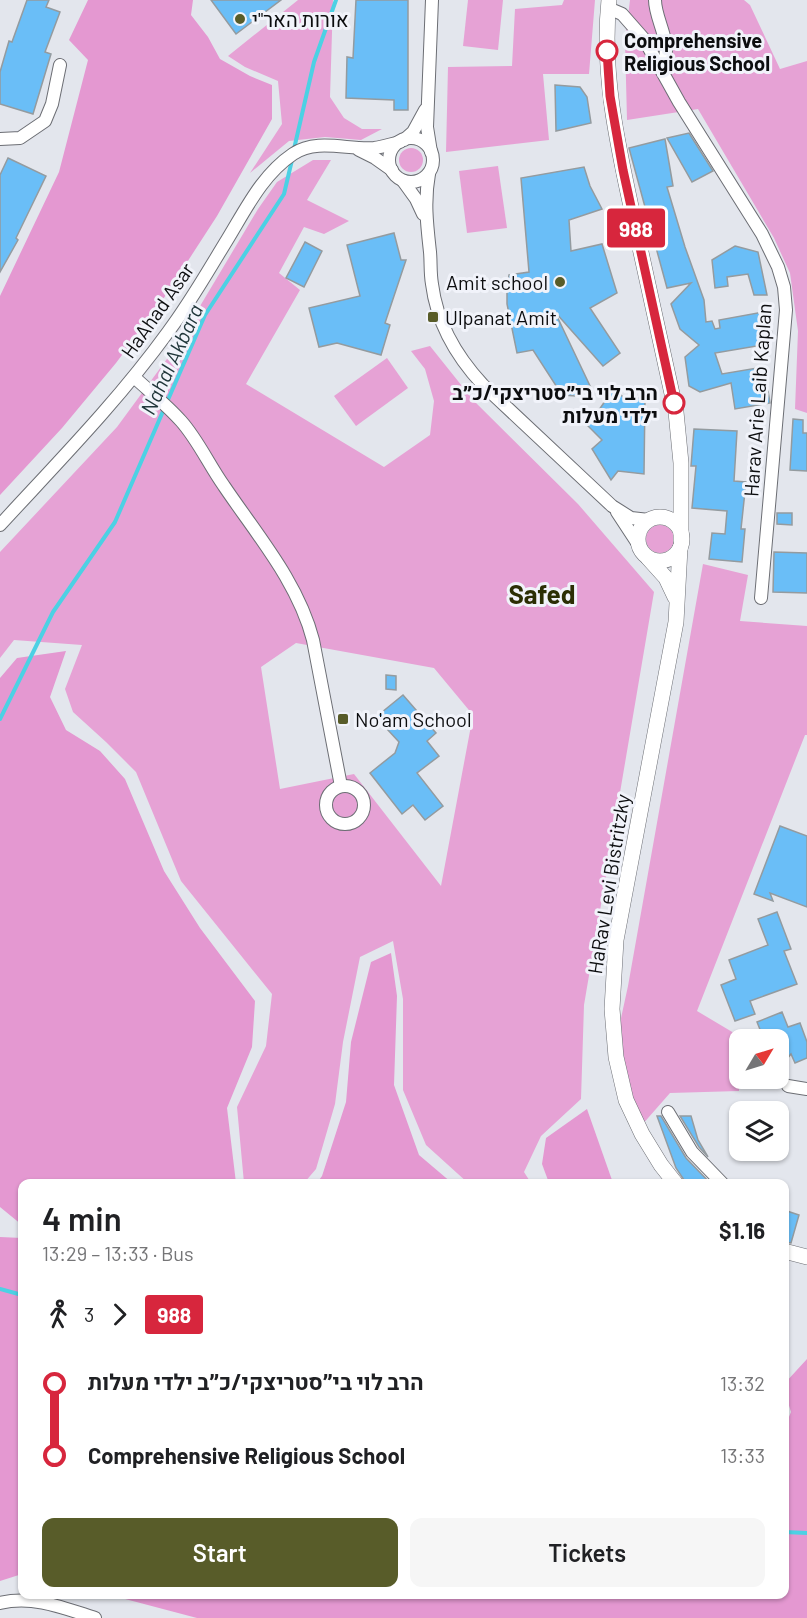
<!DOCTYPE html>
<html lang="en">
<head>
<meta charset="utf-8">
<style>
	:root { --surface:#fff; --page:#f6f6f6; --text:#202124; --muted:#757577; --accent:#585c29 }
	body { margin:0; font-family:Barlow,Heebo,sans-serif; background:var(--page); color:var(--text); height:100vh; display:flex; flex-direction:column; font-size:22px; white-space:nowrap }
	* { box-sizing:border-box; margin:0 }
	p { font-size:20px; color:var(--muted) }
	.icon { flex:none; width:33px; height:33px; fill:none; stroke:currentColor; stroke-width:2; stroke-linecap:round; stroke-linejoin:round }
	.map { position:relative; flex:1; overflow:hidden }
	.panel { position:absolute; left:18px; top:1179px; width:771px; height:420px; display:flex; flex-direction:column; background:var(--surface); border-radius:12px; box-shadow:0 2px 4px #0004 }
	.panel>* { flex:none }
	.badge { padding:0 12px; border-radius:4px; font-size:21px; line-height:39px }
	.needle { width:39px; rotate:52deg }
	.controls { position:absolute; left:729px; top:1029px; display:grid; gap:12px }
	.controls a { display:grid; place-items:center; width:60px; height:60px; border-radius:12px; background:var(--surface); box-shadow:0 2px 4px #0004; font-size:30px }
	.map>.badge { position:absolute; translate:-50% -50%; box-shadow:0 0 0 3px #fff }
	.legs { display:flex; align-items:center; gap:9px; height:66px; padding:0 24px; font-size:20px }
	.legs p { margin-inline-start:auto }
	.summary { display:flex; align-items:center; justify-content:space-between; height:102px; padding:0 24px }
	h1 { font-size:33px; font-weight:600; line-height:45px }
	.action { display:flex; gap:12px; margin-top:auto; padding:12px 24px }
	.action a { flex:1; height:69px; border-radius:12px; background:var(--accent); color:#fff; font-size:24px; font-weight:600; line-height:69px; text-align:center }
	.action a+a { background:var(--page); color:var(--text) }
	ul { padding:0 24px; list-style:none }
	li { display:flex; align-items:center; gap:21px; height:72px; font-size:22px }
	li i { display:grid; place-items:center; width:9px; height:100%; margin:0 8px; background:currentColor }
	li i::after { content:''; width:15px; height:15px; margin:-8px; border:4px solid; border-radius:50%; background:var(--surface) }
	li p { margin-inline-start:auto }
	li:first-child i { background:linear-gradient(#0000 50%,currentColor 0) }
	li:last-child i { background:linear-gradient(currentColor 50%,#0000 0) }
	.map>svg:first-child { display:block }
</style>
</head>
<body>
<div class="map">
<svg width="807" height="1618" viewBox="0 0 807 1618">
	<rect width="100%" height="100%" fill="#e3e6ed"/>
	<!-- green -->
	<g fill="#e6a2d5" fill-rule="evenodd">
		<path d="M298 0H333L330 97 344 118 362 129H382L361 140 325 137 289 141 250 173 282 124 278 81 245 67 228 56Z"/>
		<path d="M468 0H503L498 50 463 46Z"/>
		<path d="M564 0H595L589 74H543L549 140 446 152 448 67 512 66 515 9 562 5Z"/>
		<path d="M630 0H744L750 5 780 69 807 61V413L795 409 798 331 790 273 774 238 698 109 627 120 625 41Z"/>
		<circle cx="411" cy="160" r="12"/>
		<path d="M313 160H331L307 200 349 221 324 234 304 227 279 273 300 290 246 384 384 467 430 435 434 401 425 369 411 351 430 346 474 401 578 504 654 592 584 1005 581 1099 541 1136 524 1172 531 1183H468L426 1145 403 1090V999L393 941 360 957 343 1042 335 1104 316 1169 304 1183H244L237 1107 266 1046 272 994 181 881 136 772 106 742 73 712 65 689 82 645 14 640 0 658V552L117 427 175 348 258 209 277 182ZM296 643 434 668 473 715 441 886 354 774 280 789 261 667Z"/>
		<path d="M498 166 507 228 467 233 459 171Z"/>
		<path d="M387 358 408 388 356 426 334 396Z"/>
		<circle cx="660" cy="539" r="14"/>
		<path d="M703 564 748 575 740 621 807 626V735H805L697 1011 739 1036V1091L670 1093 634 1134 622 1080 618 1032 628 986Z"/>
	</g>
	<!-- forest -->
	<g fill="#e498d1">
		<path d="M88 0H193L191 15 208 37 220 59 250 76 272 85V119L217 216 160 304 116 363 62 428 0 495V296L59 172 88 60 69 40Z"/>
		<path d="M66 651 50 697 66 730 100 751 125 779 164 871 200 928 255 1001 252 1047 227 1108 236 1183 22 1184V1225L0 1207V678L17 658Z"/>
		<path d="M391 953 397 996 394 1085 419 1155 452 1183H317L322 1176 346 1102 351 1042 371 962Z"/>
		<path d="M587 1109 613 1183H549L542 1164 546 1138Z"/>
		<path d="M0 1237 22 1238V1574L0 1581Z"/>
		<path d="M807 1359V1618H197L110 1595 784 1594V1429L791 1412 785 1393V1383Z"/>
	</g>
	<g fill="none" stroke-linecap="round" stroke-linejoin="round">
		<!-- stream -->
		<g stroke="#4cd1e4" stroke-width="4">
			<path d="M294 149 314 62 336 0"/>
			<path d="M167 402 205 315 284 194 292 160"/>
			<path d="M0 719 53 612 115 522 164 409"/>
			<path d="M0 1289 22 1295"/>
			<path d="M784 1532 807 1533"/>
		</g>
	</g>
	<!-- building -->
	<g fill="#6abef7" stroke="#949b9f" stroke-width="1.5">
		<path d="M27 0H49L46 7 60 12 45 52 51 54 33 114 0 104V72L9 41 12 42Z"/>
		<path d="M211 0H281L236 34Z"/>
		<path d="M356 0H408V110H394V100L346 98 347 57 353 58Z"/>
		<path d="M555 85 580 87 587 97 591 123 556 131Z"/>
		<path d="M689 133 713 171 692 182 667 138Z"/>
		<path d="M665 139 673 186 667 187 685 247 704 300 706 322 712 321 715 329 720 328 719 320 763 312 768 320 772 333 767 337 769 344 715 353 722 374 757 368 758 373 765 372 770 403 735 409 731 383 700 392 689 386 685 357 699 345 680 329 671 304 691 283 667 288 629 148Z"/>
		<path d="M8 158 46 176 16 238 18 240 0 272V175Z"/>
		<path d="M584 167 590 186 602 209 569 220 571 251 602 244 617 293 590 308 620 353 603 366 555 312 591 388 576 396 562 395 533 350 517 353 507 304V289L509 275 529 272 521 178Z"/>
		<path d="M394 233 401 260H406L385 323 390 325 381 355 337 343 319 347 309 308 360 296 347 245Z"/>
		<path d="M305 242 322 251 304 287 286 278Z"/>
		<path d="M735 246 758 252 767 295H754L748 274 727 277 728 286 715 288 712 260Z"/>
		<path d="M614 388 624 398H645L644 474 618 471 611 480 592 449 602 440 588 426Z"/>
		<path d="M793 419 803 420V433H807V471L790 470Z"/>
		<path d="M694 429 737 431 734 481 746 482 741 529H745L742 562 709 559 712 533 725 534 727 511 692 508 696 466H691Z"/>
		<path d="M777 513H792V525L777 524Z"/>
		<path d="M774 552 807 553V593L773 592Z"/>
		<path d="M386 675 396 676V690L386 689Z"/>
		<path d="M403 695 436 733 427 741 439 756 417 773 443 806 425 820 413 805 402 814 370 773 395 753 399 742 376 717Z"/>
		<path d="M780 826 807 836V907L770 893 773 901 754 894Z"/>
		<path d="M777 912 791 949 784 951 797 984 750 1001 755 1014 735 1021 721 985 736 979 729 960 768 945 758 919Z"/>
		<path d="M782 1012 788 1027 800 1023 807 1042V1058L795 1063 791 1054 778 1070V1040H755L761 1032 757 1022Z"/>
		<path d="M657 1116H661L686 1158 711 1184 686 1183 676 1168Z"/>
		<path d="M680 1116H691L698 1140 708 1157 699 1147Z"/>
		<path d="M784 1210 799 1215 791 1243 784 1242Z"/>
	</g>
	<g fill="none" stroke-linecap="round" stroke-linejoin="round">
		<!-- minor casing -->
		<g stroke="#6c6e74" stroke-width="14">
			<g id="minor">
				<path d="M655 0C655 20 673 44 663 62L658 65"/>
				<path d="M608 8 622 14 644 39 679 102 762 234 778 267 784 287 786 310 761 598"/>
				<circle cx="411" cy="160" r="22"/>
				<path d="M0 139 20 138 45 121 52 104 60 65"/>
				<path d="M404 140 413 132 425 110"/>
				<path d="M359 150 375 158 392 170"/>
				<path d="M431 152 427 127 432 0"/>
				<path d="M429 174C424 201 427 225 430 252 431 262 430 273 432 284 437 324 456 356 483 385L612 506 631 518 649 520"/>
				<path d="M403 181 416 199 423 214"/>
				<path d="M134 377C149 391 167 405 181 421 198 440 209 465 224 486 257 535 298 582 313 640L341 786"/>
				<path d="M617 512 638 544"/>
				<path d="M0 525C58 462 118 401 168 332 190 303 208 271 227 240 246 209 262 175 293 154 317 138 347 150 374 148 383 147 391 144 400 142"/>
				<circle cx="345" cy="805" r="19"/>
				<path d="M788 1086 807 1089"/>
				<path d="M668 1112 692 1152 723 1184"/>
				<path d="M0 1603C33 1595 64 1608 95 1618"/>
			</g>
		</g>
		<!-- tertiary casing -->
		<g stroke="#6c6e74" stroke-width="16">
			<g id="tertiary">
				<path d="M609 0C601 76 619 151 635 225 649 287 662 350 676 412L681 463V541"/>
				<circle cx="660" cy="539" r="22"/>
				<path d="M648 558 666 578 675 597"/>
				<path d="M676 1184 661 1165 642 1134 626 1100 616 1057 612 1009 616 940 676 622 680 548"/>
				<path d="M784 1251 807 1257"/>
			</g>
		</g>
		<!-- minor -->
		<use href="#minor" stroke="#fff" stroke-width="12"/>
		<!-- tertiary -->
		<use href="#tertiary" stroke="#fff" stroke-width="15"/>
	</g>
	<g fill="none" stroke-linecap="round" stroke-linejoin="round">
		<!-- line-1 casing -->
		<g stroke="#fff" stroke-width="14">
			<path id="line-1" d="M607 51 610 96 623 170 674 403"/>
		</g>
		<!-- line-1 -->
		<use href="#line-1" stroke="#d7263d" stroke-width="9"/>
	</g>
	<!-- markers -->
	<g fill="#585c29" stroke="#f1f3fa" stroke-width="2">
		<circle cx="240" cy="19" r="6"/>
		<circle cx="560" cy="282" r="6"/>
		<rect x="427" y="311" width="12" height="12" rx="3"/>
		<rect x="337" y="713" width="12" height="12" rx="3"/>
	</g>
	<g fill="#fff" stroke="#d7263d" stroke-width="3">
		<circle cx="607" cy="51" r="10"/>
		<circle cx="674" cy="403" r="10"/>
	</g>
	<g text-anchor="middle" dominant-baseline="central" stroke-width="6" stroke-linejoin="round" paint-order="stroke">
		<!-- poi labels -->
		<g font-size="20" fill="#0c0d0f" stroke="#f1f3fa" text-anchor="start">
			<text x="252" y="19">אורות האר"י</text>
			<text x="548" y="282" text-anchor="end">Amit school</text>
			<text x="445" y="317">Ulpanat Amit</text>
			<text x="355" y="719">No'am School</text>
		</g>
		<!-- stop labels -->
		<g font-size="20" font-weight="bold" fill="#0c0d0f" stroke="#f1f3fa" text-anchor="start">
			<text x="624" y="40">Comprehensive<tspan x="624" dy="23">Religious School</tspan></text>
			<text x="658" y="392" text-anchor="end">הרב לוי בי״סטריצקי/כ״ב<tspan x="658" dy="23">ילדי מעלות</tspan></text>
		</g>
		<!-- street labels -->
		<g font-size="20" fill="#0c0d0f" stroke="#f1f3fa">
			<text transform="translate(157 310) rotate(-55)">HaAhad Asar</text>
			<text transform="translate(757 400) rotate(-86)">Harav Arie Laib Kaplan</text>
			<text transform="translate(608 884) rotate(-81)">HaRav Levi Bistritzky</text>
		</g>
		<!-- water labels -->
		<g font-size="21" font-style="italic" fill="#21373b" stroke="#f1f3fa">
			<text transform="translate(171 359) rotate(-65)">Nahal Akbara</text>
		</g>
		<!-- district labels -->
		<g font-size="26" font-weight="bold" fill="#2b2e04" stroke="#f1f3fa">
			<text x="542" y="593">Safed</text>
		</g>
	</g>
</svg>
<div class="controls">
<a><svg class="needle" viewBox="-14 -14 28 28"><path d="M0-13l5 13h-10z" fill="#e53935"/><path d="M0 13l5-13h-10z" fill="#757577"/></svg></a>
<a><svg class="icon" aria-label="layers" viewBox="0 0 24 24"><path d="M12 4l9 5-9 5-9-5zM3 14l9 5 9-5"/></svg></a>
</div>
<b class="badge" style="left:636px;top:228px;background:#d7263d;color:#fff">988</b>
<section class="panel">
<div class="summary"><div><h1>4 min</h1><p>13:29 – 13:33 · Bus</p></div><b>$1.16</b></div>
<div class="legs"><svg class="icon" aria-label="walk" viewBox="0 0 24 24"><circle cx="13" cy="4" r="2"/><path d="M13 8l-2 6 4 7M11 14l-3 7M7 12l3-4h3l4 4"/></svg>3<svg class="icon" aria-label="forward" viewBox="0 0 24 24"><path d="M9 5l7 7-7 7"/></svg><b class="badge" style="background:#d7263d;color:#fff">988</b></div>
<ul>
<li><i style="color:#d7263d"></i><b>הרב לוי בי״סטריצקי/כ״ב ילדי מעלות</b><p>13:32</p></li>
<li><i style="color:#d7263d"></i><b>Comprehensive Religious School</b><p>13:33</p></li>
</ul>
<div class="action"><a>Start</a><a>Tickets</a></div>
</section>
</div>
</body>
</html>
